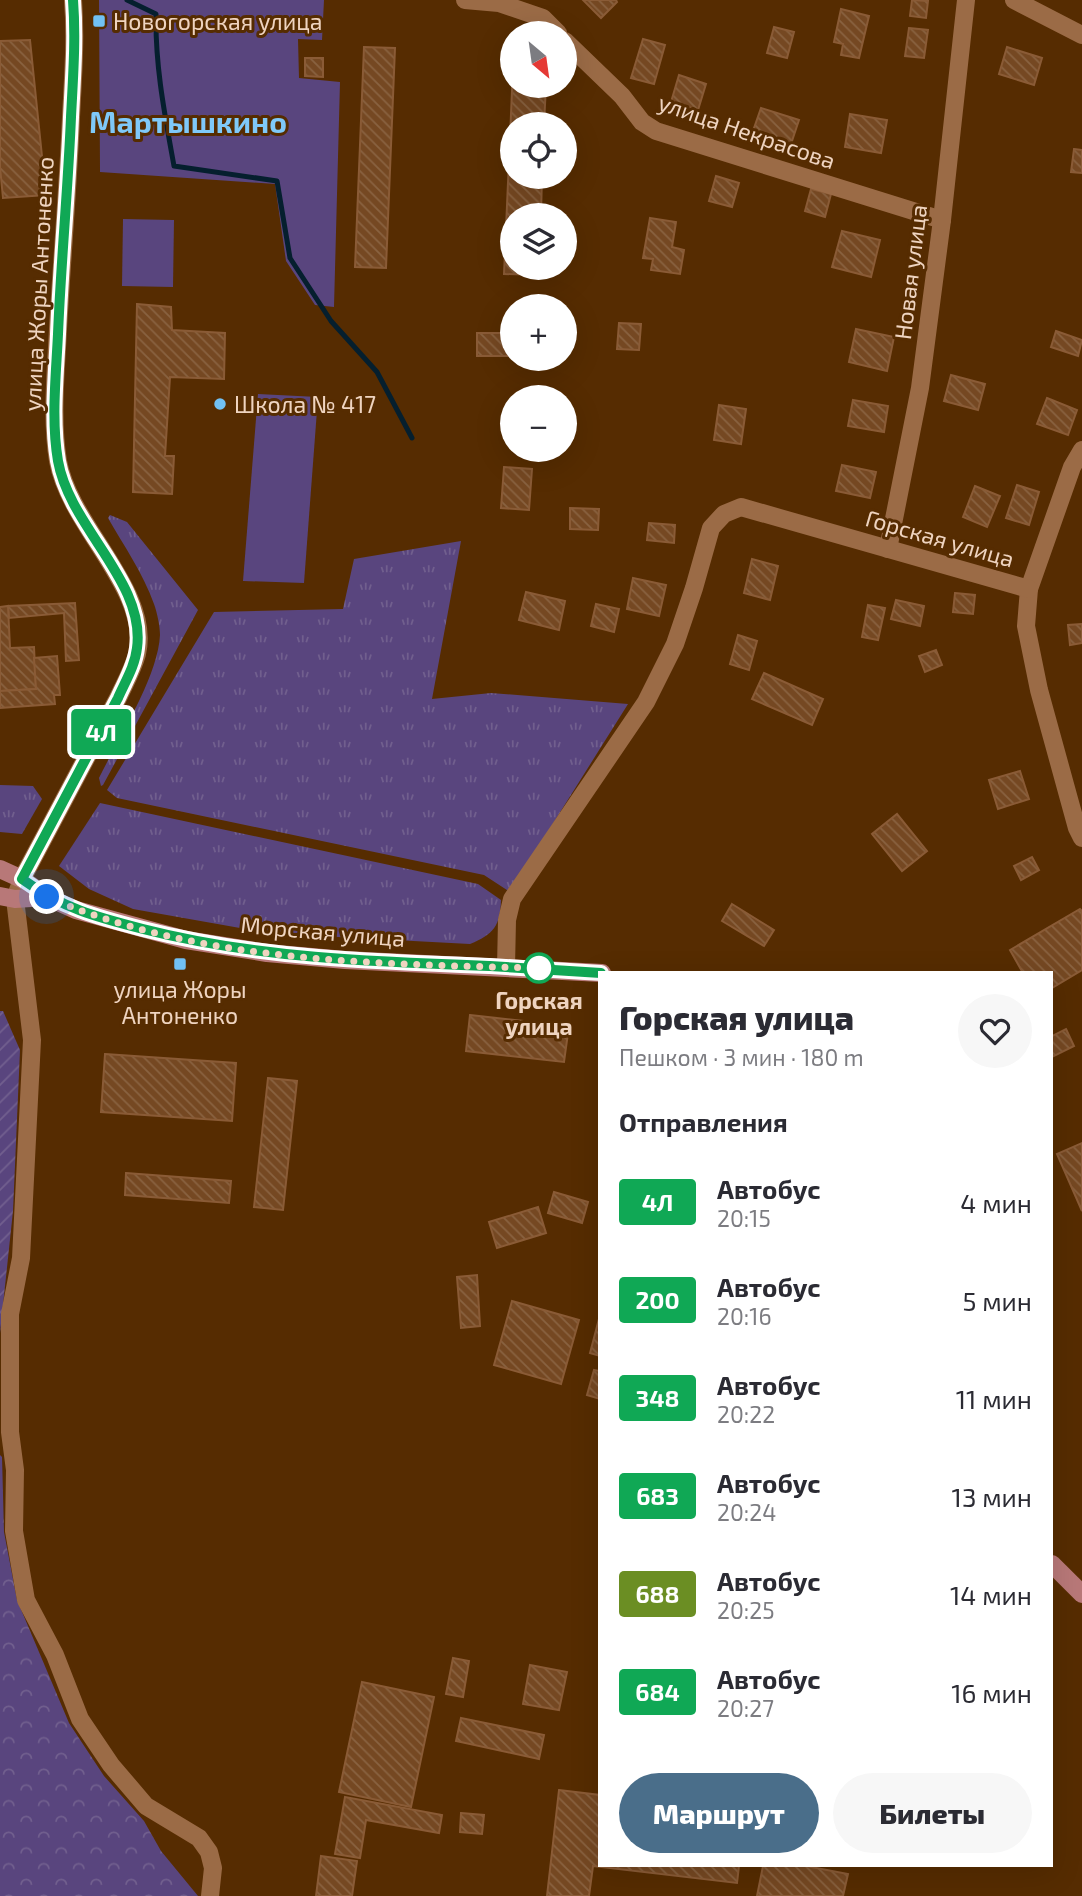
<!DOCTYPE html>
<html lang="ru">
<head>
<meta charset="utf-8">
<style>
	:root { --surface:#fff; --page:#f7f7f7; --text:#2b2b33; --muted:#7c7c81; --accent:#4a6e8a }
	body { margin:0; font-family:"Exo 2",sans-serif; background:var(--page); color:var(--text); height:100vh; display:flex; flex-direction:column; font-size:26px; white-space:nowrap }
	* { box-sizing:border-box; margin:0 }
	p { font-size:23px; color:var(--muted) }
	.icon { flex:none; width:38px; height:38px; fill:none; stroke:currentColor; stroke-width:2; stroke-linecap:round; stroke-linejoin:round }
	.map { position:relative; flex:1; overflow:hidden }
	.panel { position:absolute; left:598px; top:971px; width:455px; height:896px; display:flex; flex-direction:column; background:var(--surface); border-radius:0px; box-shadow:0 7px 28px #0002 }
	.panel>* { flex:none }
	.badge { padding:0 14px; border-radius:5px; font-size:24px; line-height:46px }
	.needle { width:46px; rotate:151deg }
	.tools { position:absolute; left:500px; top:21px; display:grid; gap:14px }
	.tools a { display:grid; place-items:center; width:77px; height:77px; border-radius:50%; background:var(--surface); box-shadow:0 7px 28px #0002; font-size:35px }
	.you { position:absolute; width:35px; height:35px; margin:-18px; border:5px solid #fff; border-radius:50%; background:#1a73e8; box-shadow:0 0 0 10px #1a73e833 }
	.map>.badge { position:absolute; translate:-50% -50%; box-shadow:0 0 0 4px #fff }
	h2 { padding:0 21px; font-size:26px; line-height:63px }
	.round { display:grid; place-items:center; flex:none; width:74px; height:74px; border-radius:37px; background:var(--page) }
	.head { display:flex; align-items:center; justify-content:space-between; height:119px; padding:0 21px }
	h1 { font-size:33px; font-weight:800; line-height:52px }
	.cta { display:flex; gap:14px; margin-top:auto; padding:14px 21px }
	.cta a { flex:1; height:80px; border-radius:42px; background:var(--accent); color:#fff; font-size:28px; font-weight:800; line-height:80px; text-align:center }
	.cta a+a { background:var(--page); color:var(--text) }
	ul { padding:0; list-style:none }
	li { display:flex; align-items:center; gap:21px; height:98px; padding:0 21px }
	li div { flex:1 }
	li b { display:block; font-size:26px }
	li em { font-style:normal }
	li .badge { min-width:77px; font-weight:700; text-align:center }
	.map>svg:first-child { display:block }
</style>
</head>
<body>
<div class="map">
<svg width="1082" height="1896" viewBox="0 0 1082 1896">
	<defs>
		<pattern id="grass-tufts" width="24" height="20" patternUnits="userSpaceOnUse" patternTransform="scale(1.75)"><rect width="24" height="20" fill="#59457e"/><path d="M3 7l-1-3M5 7V3M7 7l1-3M15 17l-1-3M17 17v-4M19 17l1-3" fill="none" stroke="#715f8e"/></pattern>
		<pattern id="forest-crowns" width="20" height="18" patternUnits="userSpaceOnUse" patternTransform="scale(1.75)"><rect width="20" height="18" fill="#59457e"/><path d="M2 6a3 3 0 1 1 6 0M12 15a3 3 0 1 1 6 0" fill="none" stroke="#715f8e"/></pattern>
		<pattern id="garden-furrows" width="10" height="10" patternUnits="userSpaceOnUse" patternTransform="scale(1.75)"><rect width="10" height="10" fill="#59457e"/><path d="M-1 1l2-2M0 10L10 0M9 11l2-2" fill="none" stroke="#715f8e"/></pattern>
		<pattern id="building-back-hatch" width="6" height="6" patternUnits="userSpaceOnUse" patternTransform="scale(1.75)"><rect width="6" height="6" fill="#754822"/><path d="M-1 5l2 2M0 0l6 6M5-1l2 2" fill="none" stroke="#896240"/></pattern>
	</defs>
	<rect width="100%" height="100%" fill="#562c01"/>
	<!-- grass -->
	<g fill="url(#grass-tufts)">
		<path d="M110 515 127 522 198 610 103 785 101 786 99 778C118 739 158 677 160 635 160 626 157 612 154 604 143 573 124 546 108 518Z"/>
		<path d="M461 541 432 699 491 693 628 704 510 892 484 875 117 798 107 790 214 612 343 609 354 559Z"/>
		<path d="M0 785 33 786 42 799 22 834 0 832Z"/>
		<path d="M100 803 478 884 501 900C500 926 494 934 470 944L338 937 240 928 133 909 89 889 59 866Z"/>
	</g>
	<!-- forest -->
	<path fill="url(#forest-crowns)" d="M0 1455 2 1457 4 1532 17 1600 69 1723 104 1776 144 1821 161 1851 198 1896H0Z"/>
	<!-- park -->
	<g fill="#59457e">
		<path d="M99 0H324L322 40 298 39 299 78 340 82 334 307 315 305 286 261 275 184 100 172Z"/>
		<path d="M123 219 174 220 173 287 122 286Z"/>
		<path d="M258 394 318 397 304 583 243 581Z"/>
	</g>
	<!-- garden -->
	<path fill="url(#garden-furrows)" d="M0 1011H3L20 1050 13 1211 0 1333Z"/>
	<g fill="none" stroke-linecap="round" stroke-linejoin="round">
		<!-- stream -->
		<path stroke="#051f2e" stroke-width="5" d="M127 0 156 14C155 66 165 116 174 166L277 181 290 258 331 321 377 372 412 438"/>
	</g>
	<!-- building -->
	<g fill="url(#building-back-hatch)" stroke="#8a5b36" stroke-width="2">
		<path d="M583 0H616L617 2 601 18Z"/>
		<path d="M912 0 928 1 926 18 910 16Z"/>
		<path d="M841 9 869 16 859 58 841 55 843 44 834 42Z"/>
		<path d="M774 27 794 32 787 58 767 53Z"/>
		<path d="M909 28 928 30 924 58 905 56Z"/>
		<path d="M643 39 665 45 654 84 631 78Z"/>
		<path d="M30 40 46 195 3 198 0 167V41Z"/>
		<path d="M364 47 395 48 386 268 355 267Z"/>
		<path d="M1007 47 1042 58 1034 85 999 74Z"/>
		<path d="M305 58H323V77L305 76Z"/>
		<path d="M513 68V86H546L544 124H513V177H542L541 215H513V268H538V275L504 274Z"/>
		<path d="M679 75 706 84 698 110 671 102Z"/>
		<path d="M761 108 799 120 790 147 752 134Z"/>
		<path d="M850 114 887 120 881 153 845 147Z"/>
		<path d="M1074 149 1082 150V173L1071 172Z"/>
		<path d="M716 176 739 183 732 207 709 201Z"/>
		<path d="M811 189 831 194 825 217 805 211Z"/>
		<path d="M650 218 676 222 672 247 684 250 680 274 651 270 653 259 643 258Z"/>
		<path d="M842 231 880 240 871 277 832 267Z"/>
		<path d="M137 304 171 307 172 330 225 333 224 379 170 377 165 456H174L172 494 133 492Z"/>
		<path d="M619 323 641 324 639 350 617 349Z"/>
		<path d="M856 329 894 337 887 371 849 362Z"/>
		<path d="M1056 331 1082 340 1078 356 1051 347Z"/>
		<rect x="477" y="333" width="36" height="23"/>
		<path d="M951 375 985 384 978 410 944 401Z"/>
		<path d="M1047 398 1077 410 1068 435 1037 424Z"/>
		<path d="M853 400 888 406 884 432 848 426Z"/>
		<path d="M719 405 746 409 741 444 714 440Z"/>
		<path d="M565 420H571L568 443H565Z"/>
		<path d="M842 465 876 472 870 498 836 491Z"/>
		<path d="M504 467 532 469 529 510 501 508Z"/>
		<path d="M1017 485 1039 492 1029 525 1006 518Z"/>
		<path d="M975 486 1000 496 987 527 963 517Z"/>
		<path d="M570 508 599 509 598 530 570 529Z"/>
		<path d="M649 523 675 525 674 543 647 540Z"/>
		<path d="M752 559 778 566 770 600 744 593Z"/>
		<path d="M633 578 666 585 659 616 627 609Z"/>
		<path d="M526 592 565 601 559 630 519 620Z"/>
		<path d="M955 593 975 595 973 614 953 612Z"/>
		<path d="M896 600 924 606 920 626 891 619Z"/>
		<path d="M75 603 79 660 66 661 64 613 9 618 8 606Z"/>
		<path d="M596 604 619 609 614 632 591 626Z"/>
		<path d="M868 605 885 608 878 640 862 637Z"/>
		<path d="M8 606 10 648 34 647 36 689 0 691V607Z"/>
		<path d="M1082 624V643L1070 645 1068 625Z"/>
		<path d="M738 635 757 641 749 670 730 664Z"/>
		<path d="M936 650 942 665 925 672 919 656Z"/>
		<path d="M57 656 60 695H54L55 704 0 708V691L36 689 34 658Z"/>
		<path d="M764 673 823 699 812 725 752 699Z"/>
		<path d="M1020 771 1029 799 998 809 989 780Z"/>
		<path d="M897 814 927 851 902 871 872 834Z"/>
		<path d="M1032 857 1039 870 1021 880 1014 866Z"/>
		<path d="M732 904 774 930 764 946 722 921Z"/>
		<path d="M1080 909 1082 911V970L1052 988V973H1023L1010 950Z"/>
		<path d="M470 1015 569 1026 564 1062 466 1051Z"/>
		<path d="M1066 1029 1074 1046 1052 1057V1036Z"/>
		<path d="M105 1054 236 1063 232 1121 101 1112Z"/>
		<path d="M268 1078 297 1081 283 1210 254 1207Z"/>
		<path d="M1082 1143V1211L1057 1154Z"/>
		<path d="M126 1173 231 1181 229 1203 125 1195Z"/>
		<path d="M554 1192 588 1202 582 1223 548 1213Z"/>
		<path d="M538 1207 546 1233 497 1248 489 1222Z"/>
		<path d="M477 1275 480 1326 461 1328 457 1277Z"/>
		<path d="M512 1301 579 1320 561 1384 494 1365Z"/>
		<path d="M600 1315V1356L590 1353Z"/>
		<path d="M594 1370 600 1371V1399L587 1395Z"/>
		<path d="M453 1658 469 1661 463 1697 446 1694Z"/>
		<path d="M530 1665 567 1672 559 1710 523 1704Z"/>
		<path d="M362 1682 434 1697 411 1807 339 1792Z"/>
		<path d="M461 1718 544 1735 539 1759 456 1741Z"/>
		<path d="M559 1790 600 1795V1866H739L737 1883 593 1866 589 1896H547Z"/>
		<path d="M345 1797 442 1815 439 1833 366 1820 360 1858 335 1854Z"/>
		<path d="M461 1813 484 1815 482 1834 460 1832Z"/>
		<path d="M321 1856 357 1861 352 1896H316Z"/>
		<path d="M763 1866H806L848 1874 843 1896H757Z"/>
	</g>
	<g fill="none" stroke-linecap="round" stroke-linejoin="round">
		<!-- minor -->
		<g stroke="#9b6b46" stroke-width="18">
			<path d="M465 0 499 3 543 18 558 33"/>
			<path d="M1014 0 1082 35"/>
			<path d="M565 41 622 96 642 122 656 131 942 220"/>
			<path d="M1082 450 1072 467 1029 589 1026 626 1039 690 1077 828 1082 838"/>
			<path d="M888 549 920 388 942 220 966 0"/>
			<path d="M15 899 32 1040 21 1258 10 1314V1432L15 1470 14 1531 26 1600 55 1655 80 1719 111 1765 146 1806 199 1838 209 1852 213 1868 210 1896"/>
			<path d="M506 967 507 920 512 899 646 702 675 644 694 588 711 528 724 514 741 507 1029 589"/>
		</g>
		<!-- secondary -->
		<path stroke="#9b6b46" stroke-width="18" d="M15 899 22 879 118 698C125 683 133 669 137 654 152 591 70 527 58 461 51 418 56 372 58 329 62 258 68 187 71 117 73 77 76 39 73 0"/>
		<!-- primary -->
		<g stroke="#b87878" stroke-width="18">
			<path d="M0 869 22 879 47 897 76 910 186 940 267 953 345 960 602 973"/>
			<path d="M0 896 15 899 47 897"/>
			<path d="M1052 1564 1082 1594"/>
		</g>
	</g>
	<g fill="none" stroke-linecap="round" stroke-linejoin="round">
		<!-- line casing -->
		<g stroke="#fff" stroke-width="16">
			<path id="line" d="M73 0C76 39 73 77 71 117 68 189 61 261 58 334 56 376 51 420 58 461 70 528 146 582 137 648 135 666 125 682 118 698L22 879C62 908 96 917 143 929 256 958 374 962 490 966 527 968 564 971 601 973"/>
		</g>
		<!-- line -->
		<use href="#line" stroke="#10a855" stroke-width="10"/>
		<!-- walk -->
		<path stroke="#efd4c0" stroke-width="7" stroke-dasharray="0 12.6" d="M47 897C200 963 375 964 539 968"/>
	</g>
	<!-- markers -->
	<g fill="#71c1f4" stroke="#562c01" stroke-width="2.5">
		<rect x="92" y="14" width="14" height="14" rx="3.5"/>
		<circle cx="220" cy="404" r="7"/>
		<rect x="173" y="957" width="14" height="14" rx="3.5"/>
	</g>
	<circle fill="#fff" stroke="#10a855" stroke-width="3.5" cx="539" cy="968" r="14"/>
	<g text-anchor="middle" dominant-baseline="central" stroke-width="6" stroke-linejoin="round" paint-order="stroke">
		<!-- poi labels -->
		<g font-size="23" fill="#efd4c0" stroke="#562c01" text-anchor="start">
			<text x="113" y="21">Новогорская улица</text>
			<text x="234" y="404">Школа № 417</text>
			<text x="180" y="989" text-anchor="middle">улица Жоры<tspan x="180" dy="26">Антоненко</tspan></text>
		</g>
		<!-- street labels -->
		<g font-size="23" fill="#efd4c0" stroke="#562c01">
			<text transform="translate(747 131) rotate(19)">улица Некрасова</text>
			<text transform="translate(910 272) rotate(-83)">Новая улица</text>
			<text transform="translate(38 284) rotate(-87)">улица Жоры Антоненко</text>
			<text transform="translate(940 538) rotate(16)">Горская улица</text>
			<text transform="translate(323 931) rotate(5)">Морская улица</text>
		</g>
		<!-- stop labels -->
		<g font-size="23" font-weight="bold" fill="#efd4c0" stroke="#562c01">
			<text x="539" y="1000">Горская<tspan x="539" dy="26">улица</tspan></text>
		</g>
		<!-- district labels -->
		<g font-size="30" font-weight="bold" fill="#7fc9f9" stroke="#562c01">
			<text x="188" y="121">Мартышкино</text>
		</g>
	</g>
</svg>
<div class="tools">
<a><svg class="needle" viewBox="-14 -14 28 28"><path d="M0-13l5 13h-10z" fill="#e53935"/><path d="M0 13l5-13h-10z" fill="#7c7c81"/></svg></a>
<a><svg class="icon" aria-label="locate" viewBox="0 0 24 24"><circle cx="12" cy="12" r="6"/><path d="M12 2v4M12 18v4M2 12h4M18 12h4"/></svg></a>
<a><svg class="icon" aria-label="layers" viewBox="0 0 24 24"><path d="M12 4l9 5-9 5-9-5zM3 14l9 5 9-5"/></svg></a>
<a>+</a>
<a>−</a>
</div>
<div class="you" style="left:47px;top:897px"></div>
<b class="badge" style="left:101px;top:732px;background:#10a855;color:#fff">4Л</b>
<section class="panel">
<div class="head"><div><h1>Горская улица</h1><p>Пешком · 3 мин · 180 m</p></div><a class="round"><svg class="icon" aria-label="heart" viewBox="0 0 24 24"><path d="M12 20l-8-8c-3-5 5-10 8-4 3-6 11-1 8 4z"/></svg></a></div>
<h2>Отправления</h2>
<ul>
<li><span class="badge" style="background:#10a855;color:#fff">4Л</span><div><b>Автобус</b><p>20:15</p></div><em>4 мин</em></li>
<li><span class="badge" style="background:#10a855;color:#fff">200</span><div><b>Автобус</b><p>20:16</p></div><em>5 мин</em></li>
<li><span class="badge" style="background:#10a855;color:#fff">348</span><div><b>Автобус</b><p>20:22</p></div><em>11 мин</em></li>
<li><span class="badge" style="background:#10a855;color:#fff">683</span><div><b>Автобус</b><p>20:24</p></div><em>13 мин</em></li>
<li><span class="badge" style="background:#6b8e23;color:#fff">688</span><div><b>Автобус</b><p>20:25</p></div><em>14 мин</em></li>
<li><span class="badge" style="background:#10a855;color:#fff">684</span><div><b>Автобус</b><p>20:27</p></div><em>16 мин</em></li>
</ul>
<div class="cta"><a>Маршрут</a><a>Билеты</a></div>
</section>
</div>
</body>
</html>
